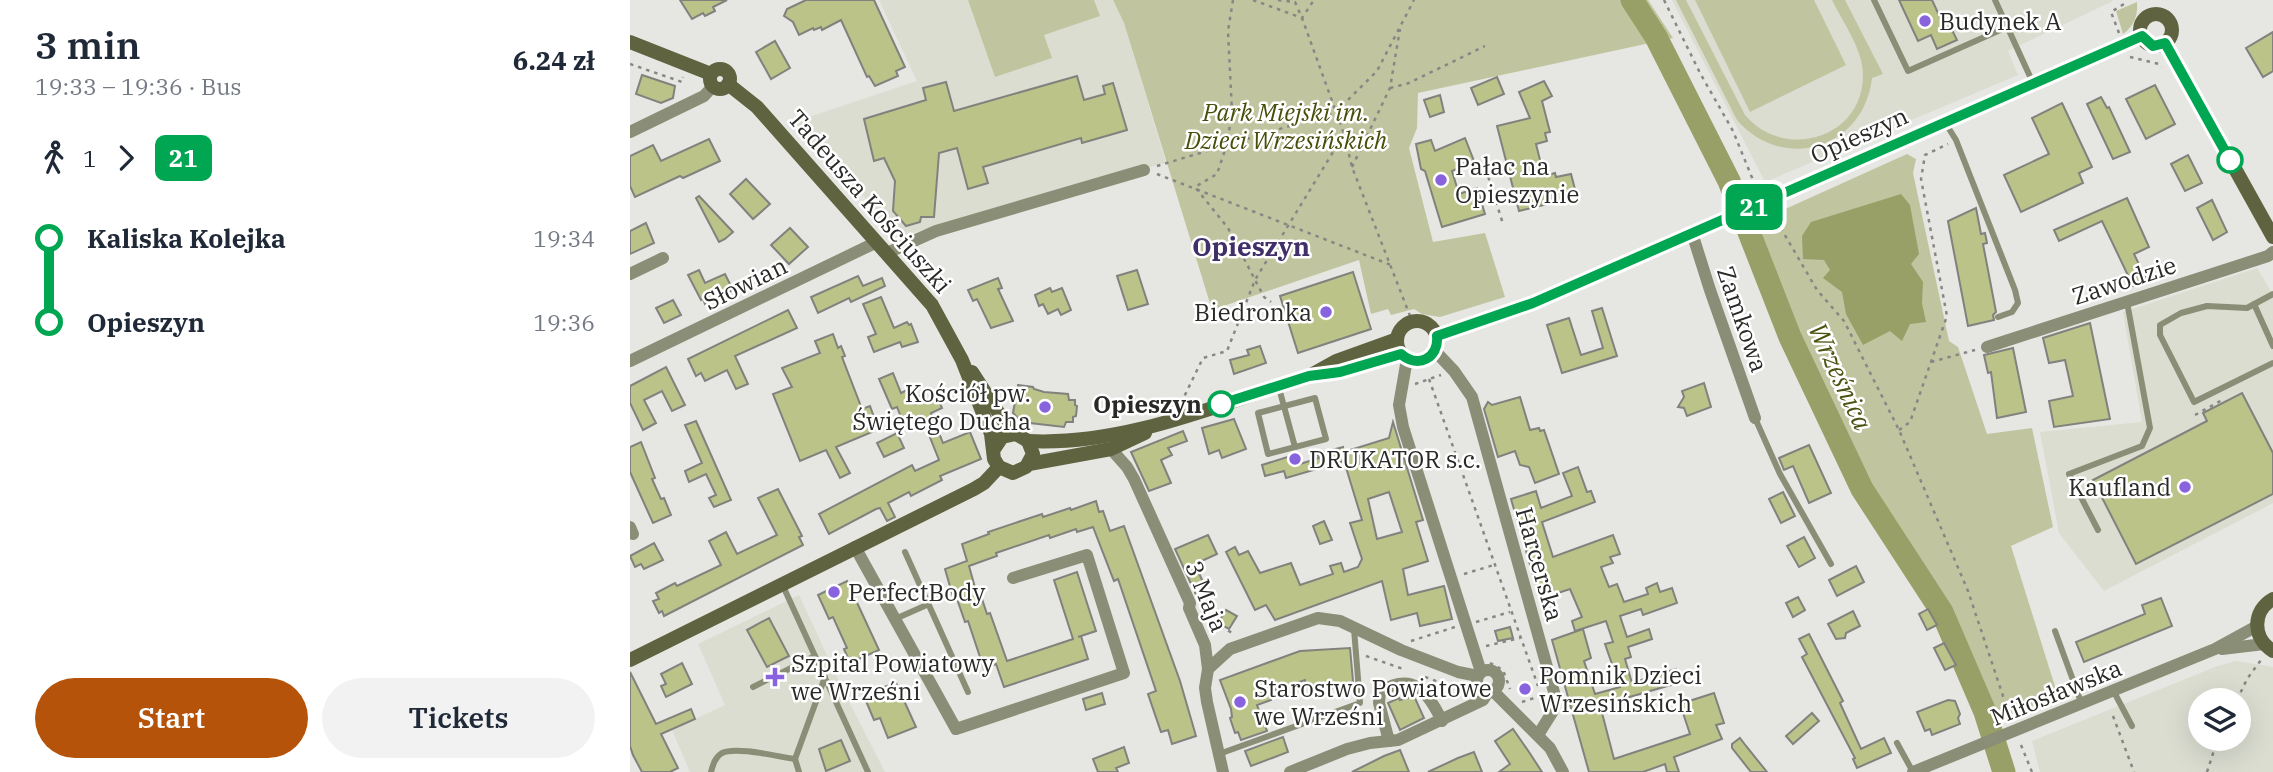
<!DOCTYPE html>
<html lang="en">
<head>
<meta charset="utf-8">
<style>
	:root { --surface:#fff; --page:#f2f2f3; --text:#1f2937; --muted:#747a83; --accent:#b45309 }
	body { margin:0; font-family:"IBM Plex Serif",serif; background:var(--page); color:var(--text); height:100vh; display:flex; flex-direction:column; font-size:26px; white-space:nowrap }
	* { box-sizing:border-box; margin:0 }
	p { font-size:23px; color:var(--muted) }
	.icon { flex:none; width:38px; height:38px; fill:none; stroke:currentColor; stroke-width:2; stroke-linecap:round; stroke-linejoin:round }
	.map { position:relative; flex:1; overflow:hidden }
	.sheet { display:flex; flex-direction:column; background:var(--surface); width:630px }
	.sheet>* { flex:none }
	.badge { padding:0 14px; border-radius:10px; font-size:24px; line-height:46px }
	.tools { position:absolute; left:1558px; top:688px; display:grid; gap:14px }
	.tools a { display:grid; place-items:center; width:63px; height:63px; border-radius:50%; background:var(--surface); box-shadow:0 7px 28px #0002; font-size:35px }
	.map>.badge { position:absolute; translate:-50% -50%; box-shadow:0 0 0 4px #fff }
	.legs { display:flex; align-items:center; gap:10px; height:77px; padding:0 35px; font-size:23px }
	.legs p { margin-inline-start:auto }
	.summary { display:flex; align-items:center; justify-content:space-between; height:119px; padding:0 35px }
	h1 { font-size:38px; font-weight:600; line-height:52px }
	.action { display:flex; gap:14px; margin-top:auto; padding:14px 35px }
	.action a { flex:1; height:80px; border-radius:42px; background:var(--accent); color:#fff; font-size:28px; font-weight:600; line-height:80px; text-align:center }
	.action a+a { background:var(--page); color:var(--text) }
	ul { padding:0 35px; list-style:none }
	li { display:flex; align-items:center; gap:24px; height:84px; font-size:26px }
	li i { display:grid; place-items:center; width:10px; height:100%; margin:0 9px; background:currentColor }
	li i::after { content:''; width:18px; height:18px; margin:-9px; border:5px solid; border-radius:50%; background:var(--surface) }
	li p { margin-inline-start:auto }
	li:first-child i { background:linear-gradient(#0000 50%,currentColor 0) }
	li:last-child i { background:linear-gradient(currentColor 50%,#0000 0) }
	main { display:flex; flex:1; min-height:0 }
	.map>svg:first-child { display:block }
</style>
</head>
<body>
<main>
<section class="sheet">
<div class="summary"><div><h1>3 min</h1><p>19:33 – 19:36 · Bus</p></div><b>6.24 zł</b></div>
<div class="legs"><svg class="icon" aria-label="walk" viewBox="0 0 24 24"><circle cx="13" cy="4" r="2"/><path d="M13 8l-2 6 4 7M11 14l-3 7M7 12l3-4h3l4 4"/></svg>1<svg class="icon" aria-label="forward" viewBox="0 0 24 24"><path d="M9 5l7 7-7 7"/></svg><b class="badge" style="background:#00a651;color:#fff">21</b></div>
<ul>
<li><i style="color:#00a651"></i><b>Kaliska Kolejka</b><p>19:34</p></li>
<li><i style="color:#00a651"></i><b>Opieszyn</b><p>19:36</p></li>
</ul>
<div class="action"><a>Start</a><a>Tickets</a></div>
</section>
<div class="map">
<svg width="1643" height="772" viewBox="0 0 1643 772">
	<rect width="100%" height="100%" fill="#e6e7e2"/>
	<!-- built -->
	<g fill="#daddd0" fill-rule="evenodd">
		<path d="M249 0H483L494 23 536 163 412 195 276 235 269 234 164 122 287 81Z"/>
		<path d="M1042 0H1482L1483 1 1378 51 1388 75 1135 182Z"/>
		<path d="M1627 268 1643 295V503L1474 591 1429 533 1410 432 1512 422 1493 312Z"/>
		<path d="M169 595 214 692 255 772H60L42 730 95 705 68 644Z"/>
		<path d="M1606 661 1643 667V772H1410L1402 741 1585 667ZM1570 700H1608V738H1570Z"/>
	</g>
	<!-- green -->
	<g fill="#c0c5a0">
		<path d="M338 0H464L470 16 414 35 422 58 365 77Z"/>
		<path d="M483 0H1018L1043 38 788 93 787 128 779 148 803 242 855 233 875 297 810 317 792 314 784 309 761 315 758 309 741 314 729 260 582 310 494 23Z"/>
		<path d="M1046 0H1056L1115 115C1154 161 1233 139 1233 75 1233 49 1213 23 1202 0H1215L1253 74 1242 78C1234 149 1153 173 1107 120Z"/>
		<path d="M1065 0H1184L1216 65 1120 112Z"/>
		<path d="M1507 2C1508 16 1504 26 1493 34L1486 11Z"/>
		<path d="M1277 154 1286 159 1283 173 1319 341 1328 347 1357 434 1402 428 1423 527 1381 546 1428 696 1363 721 1318 609 1239 487 1120 225Z"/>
	</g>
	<!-- water -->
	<path fill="#989f67" d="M1271 194 1280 205 1289 254 1281 264 1293 282 1292 303 1296 322 1280 324 1272 341 1260 331 1233 345 1216 314 1212 292 1193 278 1200 270 1194 260 1173 259 1172 236 1181 222Z"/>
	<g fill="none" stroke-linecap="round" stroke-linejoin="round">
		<!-- river -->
		<path stroke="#989f67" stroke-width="23" d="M1002 0 1026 37 1099 181 1160 337 1232 489 1312 612 1355 712 1374 772"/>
	</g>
	<!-- building -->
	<g fill="#bbc389" stroke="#81827e" stroke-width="2" fill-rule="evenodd">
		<path d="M50 0H97L83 7 85 11 75 16 73 13 62 19Z"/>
		<path d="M176 0H244L275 67 266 71 268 76 245 86 239 76 237 77 211 20 192 30 191 27 184 30 183 28 169 35 163 22 154 16 157 9Z"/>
		<path d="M1269 0H1302L1315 28 1320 26 1327 40 1307 49 1301 35 1288 41Z"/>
		<path d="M1643 32V71L1633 77 1616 48Z"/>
		<path d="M145 41 160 68 141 79 126 52Z"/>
		<path d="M12 75 45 86 43 98 31 103 6 94Z"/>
		<path d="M447 76 454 100 475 94 473 86 483 83 497 130 452 143 451 138 353 167 358 183 338 189 327 148 309 153 304 217H291L290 222 276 226 263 211 265 181 254 158 244 161 234 119 296 100 293 88 316 82 324 111Z"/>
		<path d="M867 77 874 94 848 105 841 88Z"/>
		<path d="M914 81 922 96 912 101 920 132 915 133 917 141 906 144 914 176 925 173 926 177 941 174 947 197 889 211 867 126 900 118 889 92Z"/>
		<path d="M1525 85 1545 124 1516 139 1496 99Z"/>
		<path d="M810 95 814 112 800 117 794 100Z"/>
		<path d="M1471 97 1477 108 1479 107 1500 152 1483 159 1457 104Z"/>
		<path d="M1432 103 1462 167 1449 173 1453 183 1391 212 1374 175 1419 154 1402 118Z"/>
		<path d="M835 138 844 161 822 171 829 194 847 188 855 214 812 227 795 171 791 169 786 144 801 140 805 151Z"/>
		<path d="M79 139 90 161 53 178 50 176 5 197 0 186V156L23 145 31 161Z"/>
		<path d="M1558 155 1572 183 1555 191 1541 164Z"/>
		<path d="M116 179 140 204 123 219 100 194Z"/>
		<path d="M69 196 103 232 95 239 89 242 66 198Z"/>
		<path d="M1497 198 1519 247 1504 254 1517 281 1503 286 1472 221 1429 241 1424 230Z"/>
		<path d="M1582 200 1597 232 1583 240 1567 208Z"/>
		<path d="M1346 208 1351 234 1355 233 1357 243 1353 244 1366 312 1363 315 1364 320 1338 326 1318 221Z"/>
		<path d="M16 223 24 243 0 254V231Z"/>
		<path d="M160 228 178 247 159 264 141 245Z"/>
		<path d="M69 270 75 283 95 274 101 286 99 287 101 291 75 304 73 299 71 300 58 275Z"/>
		<path d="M507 270 518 304 498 310 487 276Z"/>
		<path d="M723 272 741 329 668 353 650 296Z"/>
		<path d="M228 276 233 286 252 278 255 286 221 302 219 298 188 313 181 297Z"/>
		<path d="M368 278 372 288 368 289 383 321 361 328 347 299 343 301 338 290Z"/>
		<path d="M420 288 422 292 432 288 441 310 431 315 428 309 418 314 413 304 409 306 405 295Z"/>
		<path d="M251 297 264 328 277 322 279 325 281 324 288 342 272 347 270 342 244 352 238 337 246 334 233 304Z"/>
		<path d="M43 300 51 315 34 323 26 308Z"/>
		<path d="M972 308 987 356 932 373 917 325 939 318 951 355 973 348 962 311Z"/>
		<path d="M158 310 167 328 105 356 118 384 106 389 97 370 75 381 71 373 66 376 58 359Z"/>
		<path d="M1460 323 1480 419 1424 427 1419 401 1443 396 1435 360 1419 363 1413 338Z"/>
		<path d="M203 334 208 348 211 346 215 356 212 357 232 409 240 406 245 420 238 423 242 432 206 447 220 473 210 478 196 450 170 461 143 394 162 387 152 368 190 353 185 341Z"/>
		<path d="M630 346 636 363 604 374 600 360 619 355 617 350Z"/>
		<path d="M1383 348 1396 412 1367 418 1361 372 1358 373 1354 355Z"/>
		<path d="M36 367 55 405 42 411 32 391 14 400 26 423 13 430 0 403V386Z"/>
		<path d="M263 373 271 393 279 389 286 405 284 398 293 395 297 403 308 399 312 408 301 413 313 443 340 432 351 459 310 476 312 480 281 496 279 492 258 503 265 517 257 521 250 508 246 509 199 534 189 514 282 465 285 471 309 460 291 415 273 422 267 407 262 409 249 379Z"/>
		<path d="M1074 383 1081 407 1057 416 1054 408 1048 407 1054 397 1052 391Z"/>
		<path d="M388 385 403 387 404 389 414 392 438 394 439 400H445V405L447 406 446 416 443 417V422H436L434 427 391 422 383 413Z"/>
		<path d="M1612 393 1643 453V494L1506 564 1463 480 1577 421 1573 413Z"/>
		<path d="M890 397 900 430 909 428 910 431 914 430 929 474 905 483 899 467 890 465 885 451 868 457 854 409 858 402 862 405Z"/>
		<path d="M604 419 616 449 592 458 589 450 579 454 572 428Z"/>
		<path d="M66 421 101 500 84 507 79 498 86 495 76 474 59 482 55 471 72 463 55 425Z"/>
		<path d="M763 422 793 520 786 522 798 561 773 569 778 595 814 586 822 619 790 626 787 613 761 620 752 581 645 620 636 605 625 610 596 552 605 547 609 555 618 551 630 573 661 563 670 585 703 574 700 566 711 563 714 572 728 567 732 559 720 523 732 520 714 461 656 478 654 471 635 476 632 465 664 455 667 465 689 458 687 454 713 447 714 452 759 438ZM759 492 772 532 747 539 738 499Z"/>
		<path d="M553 431 557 441 538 448 542 455 531 460 541 483 519 491 501 452Z"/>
		<path d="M267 433 274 448 254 457 247 443Z"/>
		<path d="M11 442 25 478 22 479 31 499 34 498 41 515 23 523 0 472V447Z"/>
		<path d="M1179 445 1201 493 1179 503 1163 466 1154 470 1149 458Z"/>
		<path d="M948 467 957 492 961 491 965 502 912 522 923 557 983 535 990 554 980 557 983 563 971 567 979 587 987 584 994 602 1018 594 1016 588 1027 583 1030 592 1042 588 1047 603 1013 615 1011 609 990 616 997 637 1019 629 1022 639 998 647 1001 657 995 659 1002 683 1046 669 1051 682 972 705 973 708 971 709 984 759 1060 734 1050 704 1084 693 1094 723 1086 725 1092 739 1044 757 1049 772H1037L1035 764 1013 772H959L922 640 953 629 961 658 954 661 965 694 990 687 975 644 983 642 976 621 945 631 942 621 952 617 940 589 910 599 881 499 906 491 911 508 942 496 933 473Z"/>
		<path d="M148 489 172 536 169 537 173 545 34 616 32 611 29 613 23 601 29 599 26 593 45 583 47 586 91 565 79 541 96 532 107 554 147 535 128 498Z"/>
		<path d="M1153 492 1165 516 1151 523 1139 499Z"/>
		<path d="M466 501 469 512 473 511 480 531 494 526 550 681 566 736 542 744 538 730 531 732 518 694 526 691 488 579 484 581 463 527 447 532 446 529 420 538 419 535 366 553 367 556 339 566 346 591 349 590 357 614 360 613 377 661 443 639 424 580 447 572 466 631 448 637 451 636 458 659 374 687 366 664 354 669 338 621 335 622 327 599 324 600 315 569 337 561 332 544 359 534 358 532 412 514 413 517 440 508 441 510Z"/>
		<path d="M694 521 702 540 690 544 683 526Z"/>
		<path d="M578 535 587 554 565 564 583 605 573 610 545 549Z"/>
		<path d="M1174 537 1185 558 1169 567 1157 546Z"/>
		<path d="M24 543 33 560 14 569 11 564 5 567 0 556Z"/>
		<path d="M1226 566 1234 582 1207 596 1199 580Z"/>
		<path d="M217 581 249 650 220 663 214 649 217 648 203 617 199 619 188 595Z"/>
		<path d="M1168 597 1175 610 1163 617 1156 603Z"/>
		<path d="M1531 598 1542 626 1454 662 1446 642 1515 614 1512 605Z"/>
		<path d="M1298 609 1307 625 1297 630 1289 614Z"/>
		<path d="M596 610 607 616 599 629 588 623Z"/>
		<path d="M1223 611 1230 626 1216 633 1215 638 1206 639 1198 624Z"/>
		<path d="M139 618 159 656 137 667 117 630Z"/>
		<path d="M880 627 883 638 868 641 865 631Z"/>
		<path d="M1179 634 1213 701 1210 703 1231 749 1254 738 1261 753 1227 768 1223 759 1225 758 1172 657 1177 654 1169 639Z"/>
		<path d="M1314 643 1326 665 1315 670 1304 648Z"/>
		<path d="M720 648 723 681 720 684 705 685 700 691 693 686 676 687 675 680 639 692 641 700 627 705 637 731 611 740 608 732 605 733 600 718 602 717 601 709 590 680 670 651Z"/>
		<path d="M52 663 62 684 36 697 31 686 36 684 31 674Z"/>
		<path d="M0 672 26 724 61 709 65 719 31 734 48 768 40 772H12L3 755 0 746Z"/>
		<path d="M266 683 286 727 258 738 250 718 244 720 233 694Z"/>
		<path d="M472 693 475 704 456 710 453 699Z"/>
		<path d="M784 696 794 718 770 730 758 703 769 698 770 700Z"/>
		<path d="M1318 700 1325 701 1330 714 1328 718 1330 724 1302 735 1300 729 1295 731 1287 712Z"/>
		<path d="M1182 713 1189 721 1163 744 1156 736Z"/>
		<path d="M883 729 899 752 912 772H869L880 764 865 741Z"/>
		<path d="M653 737 658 752 621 766 615 751Z"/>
		<path d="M1110 738 1116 746 1137 772H1121L1102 748V744Z"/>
		<path d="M211 740 220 761 196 771 189 749Z"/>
		<path d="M494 747 499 763 486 768 488 772H468L463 759Z"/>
		<path d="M770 750 779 772H722L754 756Z"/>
		<path d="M844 752 852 772H798L828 758Z"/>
	</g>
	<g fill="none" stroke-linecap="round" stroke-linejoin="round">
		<!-- path -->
		<g stroke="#878784" stroke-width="2.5" stroke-dasharray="3.5 5" stroke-linecap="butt">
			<path d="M603 0 598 31 602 112 597 144 587 174 565 187 598 228 634 297 641 302"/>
			<path d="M623 0 672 18 684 0"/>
			<path d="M648 0 665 2 672 18 714 134 722 167 782 321"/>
			<path d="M1034 0 1070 73 1103 131 1123 180 1130 190"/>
			<path d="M1489 33 1481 12 1494 4 1492 0"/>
			<path d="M1500 57 1529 64 1532 67"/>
			<path d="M0 64 52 82 53 77"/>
			<path d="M760 88 779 83 855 46"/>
			<path d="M527 166 706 112 747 71 784 0"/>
			<path d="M722 167 760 88 770 29"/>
			<path d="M869 169 857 173 873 224"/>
			<path d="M527 174 761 265"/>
			<path d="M1142 213 1187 290 1214 321 1269 430 1338 591 1380 717"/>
			<path d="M1301 362 1345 350"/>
			<path d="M799 379 908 686"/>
			<path d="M785 384 811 375"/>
			<path d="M551 403 573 358 597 351 625 280 714 134"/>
			<path d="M1565 415 1594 399"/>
			<path d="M1269 430 1280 422 1317 316 1291 179 1295 155 1318 144"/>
			<path d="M834 574 864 565"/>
			<path d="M576 618 604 634"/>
			<path d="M846 622 880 612"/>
			<path d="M781 641 825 627"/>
			<path d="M856 646 890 638"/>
			<path d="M736 656 776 670"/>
			<path d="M860 663 873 670 880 689"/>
			<path d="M795 677 820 686 833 696"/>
			<path d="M1607 700 1617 679 1631 660"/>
			<path d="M892 702 913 695"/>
			<path d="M1483 716 1504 772"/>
			<path d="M1391 745 1402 772"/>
			<path d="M1577 772 1588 738"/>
		</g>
		<!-- lane -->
		<g stroke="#8a8e76" stroke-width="6">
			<path d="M1244 0 1278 71 1377 27"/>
			<path d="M1365 0 1403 83"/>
			<path d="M1316 124 1326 140 1385 290 1388 303 1382 312 1368 317"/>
			<path d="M1643 294 1617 308 1577 306 1551 313 1530 325V335L1564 402 1643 363"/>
			<path d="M1624 304 1643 346"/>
			<path d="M649 388 665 447"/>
			<path d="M685 398 696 439 638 454 628 413Z"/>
			<path d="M1125 418 1150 474 1201 564"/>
			<path d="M1468 530 1439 474 1512 446 1520 428 1497 302"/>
			<path d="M275 552 338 692"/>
			<path d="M153 586 238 772"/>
			<path d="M265 619 299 604"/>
			<path d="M1425 631 1451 702"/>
			<path d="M123 687 185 656"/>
			<path d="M1484 692 1502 726"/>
			<path d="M1267 743 1283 772"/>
			<path d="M589 754 730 703 724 629"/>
			<path d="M165 759 169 772"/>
			<path d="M81 772C83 765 85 757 92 753 106 746 149 757 165 759L195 677"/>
		</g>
		<!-- street -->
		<g stroke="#8a8e76" stroke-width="12">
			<path d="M0 132 74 96 83 86"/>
			<path d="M1062 233 1080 290 1125 418"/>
			<path d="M257 253 306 231 514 170"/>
			<path d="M0 274 33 258"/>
			<path d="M1357 347 1638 256 1643 252"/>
			<path d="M805 351 824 371 842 397 924 692 923 711 908 735"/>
			<path d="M777 359 769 405 773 427 851 672"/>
			<path d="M0 361 247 242"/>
			<path d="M481 449 497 467 504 479 560 603 559 608 575 645 578 669 575 688 577 702 593 772"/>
			<path d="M0 527 3 534"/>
			<path d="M225 547 326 729 494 673 457 555 383 578"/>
			<path d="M1592 649 1634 644"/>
			<path d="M578 669 600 649 688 618 710 621 771 650 828 672 848 676"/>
			<circle cx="858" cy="681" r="11"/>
			<path d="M863 691 920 748 933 772"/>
			<path d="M759 741 749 703 750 692C783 671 798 692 812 721"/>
			<path d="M660 772 717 749 740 743 768 740 853 700 858 692"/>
			<path d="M1283 772 1585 649 1627 626"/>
		</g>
		<!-- secondary -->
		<g stroke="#5f6340" stroke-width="14">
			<circle cx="1526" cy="30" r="16"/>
			<path d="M0 42 81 74"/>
			<path d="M1535 43 1643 237"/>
			<circle cx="90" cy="79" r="10"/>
			<path d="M98 84 127 107 302 305 332 360 361 434 364 459 369 467 383 473 396 467 403 454 398 441 386 434 372 437 364 449"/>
			<circle cx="787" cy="341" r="20"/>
			<path d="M807 336 903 303 1512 36"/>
			<path d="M342 372 375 423 386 434"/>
			<path d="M691 374 710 372 771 354"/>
			<path d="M398 441C495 446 589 404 679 376L706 361 767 339"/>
			<path d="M399 464 481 449 515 433"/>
			<path d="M1643 599C1622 611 1622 638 1643 651"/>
			<path d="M0 660 344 489 354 483 369 467"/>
		</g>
	</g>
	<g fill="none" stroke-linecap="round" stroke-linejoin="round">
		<!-- line-1 casing -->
		<g stroke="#fff" stroke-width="16">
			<path id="line-1" d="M591 404 679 376 710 372 771 354C788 369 809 358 807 336L903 303 1512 36 1523 46 1535 43 1600 160"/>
		</g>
		<!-- line-1 -->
		<use href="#line-1" stroke="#00a651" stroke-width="10"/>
	</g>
	<!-- markers -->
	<g fill="#8963de" stroke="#fff" stroke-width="2.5">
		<circle cx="1295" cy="21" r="7"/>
		<circle cx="811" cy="180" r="7"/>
		<circle cx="696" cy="312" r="7"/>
		<circle cx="415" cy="407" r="7"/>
		<circle cx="665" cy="459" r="7"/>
		<circle cx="1555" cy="487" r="7"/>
		<circle cx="204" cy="592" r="7"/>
		<path d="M141.5 666.5h7v7h7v7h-7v7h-7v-7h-7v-7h7z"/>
		<circle cx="895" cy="689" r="7"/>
		<circle cx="610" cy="702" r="7"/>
	</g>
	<g fill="#fff" stroke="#00a651" stroke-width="3.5">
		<circle cx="1600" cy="160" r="12"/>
		<circle cx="591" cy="404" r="12"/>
	</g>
	<g text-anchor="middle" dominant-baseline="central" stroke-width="5" stroke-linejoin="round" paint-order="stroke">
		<!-- poi labels -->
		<g font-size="24" fill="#292927" stroke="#fff" text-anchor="start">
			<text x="1309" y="21">Budynek A</text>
			<text x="825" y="166">Pałac na<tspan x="825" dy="28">Opieszynie</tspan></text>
			<text x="682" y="312" text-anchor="end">Biedronka</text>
			<text x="401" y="393" text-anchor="end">Kościół pw.<tspan x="401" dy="28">Świętego Ducha</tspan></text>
			<text x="679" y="459">DRUKATOR s.c.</text>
			<text x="1541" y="487" text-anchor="end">Kaufland</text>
			<text x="218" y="592">PerfectBody</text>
			<text x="161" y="663">Szpital Powiatowy<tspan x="161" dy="28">we Wrześni</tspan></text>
			<text x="909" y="675">Pomnik Dzieci<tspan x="909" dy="28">Wrzesińskich</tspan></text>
			<text x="624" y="688">Starostwo Powiatowe<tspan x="624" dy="28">we Wrześni</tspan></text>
		</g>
		<!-- park labels -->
		<g font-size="24" font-style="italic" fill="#484d09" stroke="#fff">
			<text x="656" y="112">Park Miejski im.<tspan x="656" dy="28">Dzieci Wrzesińskich</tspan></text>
		</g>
		<!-- street labels -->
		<g font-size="24" fill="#292927" stroke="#fff">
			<text transform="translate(1229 135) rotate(-24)">Opieszyn</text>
			<text transform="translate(240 201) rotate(49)">Tadeusza Kościuszki</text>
			<text transform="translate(1494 280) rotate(-18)">Zawodzie</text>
			<text transform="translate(115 283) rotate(-26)">Słowian</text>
			<text transform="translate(1113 319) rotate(71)">Zamkowa</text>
			<text transform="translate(910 564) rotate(74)">Harcerska</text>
			<text transform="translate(577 596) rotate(68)">3 Maja</text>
			<text transform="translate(1426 692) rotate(-22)">Miłosławska</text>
		</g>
		<!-- stop labels -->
		<g font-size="24" font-weight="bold" fill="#292927" stroke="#fff" text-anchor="end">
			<text x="572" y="404">Opieszyn</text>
		</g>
		<!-- neighbourhood labels -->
		<g font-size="26" font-weight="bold" fill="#412f6a" stroke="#fff">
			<text x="621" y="246">Opieszyn</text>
		</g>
		<!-- water labels -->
		<g font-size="26" font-style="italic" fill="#4d5211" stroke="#fff">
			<text transform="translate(1211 376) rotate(65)">Wrześnica</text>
		</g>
	</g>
</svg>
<div class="tools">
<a><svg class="icon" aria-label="layers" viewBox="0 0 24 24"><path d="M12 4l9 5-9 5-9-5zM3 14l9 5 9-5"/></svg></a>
</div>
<b class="badge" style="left:1124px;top:207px;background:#00a651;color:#fff">21</b>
</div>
</main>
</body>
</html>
